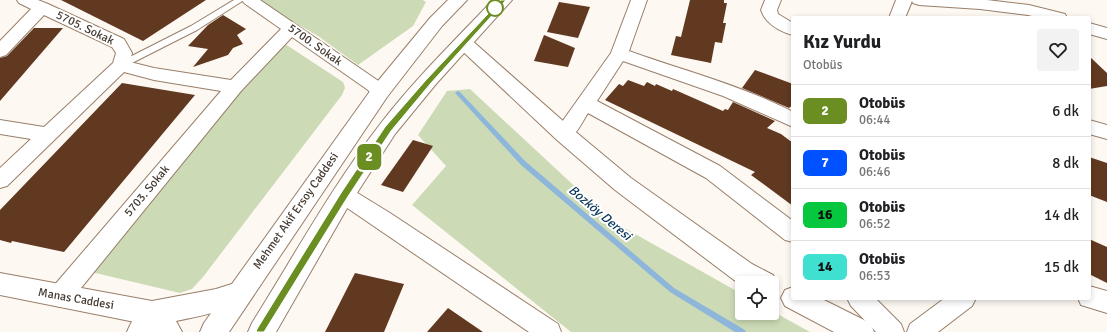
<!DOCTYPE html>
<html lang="tr">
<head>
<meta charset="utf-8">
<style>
	:root { --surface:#fff; --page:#f2f2f2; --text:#202124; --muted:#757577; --line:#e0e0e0 }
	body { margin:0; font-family:Signika,sans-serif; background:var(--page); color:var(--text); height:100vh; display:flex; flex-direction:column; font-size:15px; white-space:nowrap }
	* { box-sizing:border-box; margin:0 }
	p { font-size:13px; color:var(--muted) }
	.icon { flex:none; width:22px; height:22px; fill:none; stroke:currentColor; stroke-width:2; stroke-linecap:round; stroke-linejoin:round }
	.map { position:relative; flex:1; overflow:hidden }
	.sheet { position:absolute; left:791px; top:16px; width:300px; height:284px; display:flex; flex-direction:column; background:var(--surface); border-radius:4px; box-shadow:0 2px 6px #0003 }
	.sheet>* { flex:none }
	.badge { padding:0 8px; border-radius:6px; font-size:14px; line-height:26px }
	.tools { position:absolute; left:735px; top:276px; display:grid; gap:8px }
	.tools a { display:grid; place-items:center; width:44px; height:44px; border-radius:4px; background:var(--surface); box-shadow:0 2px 6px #0003; font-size:20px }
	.map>.badge { position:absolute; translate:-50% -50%; box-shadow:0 0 0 2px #fff }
	.round { display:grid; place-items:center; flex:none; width:42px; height:42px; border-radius:4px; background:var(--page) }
	.overview { display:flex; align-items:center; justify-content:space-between; height:68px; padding:0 12px }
	h1 { font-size:19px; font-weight:800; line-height:30px }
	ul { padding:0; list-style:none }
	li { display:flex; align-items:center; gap:12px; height:52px; padding:0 12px; border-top:1px solid var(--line) }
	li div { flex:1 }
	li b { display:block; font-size:15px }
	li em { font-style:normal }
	li .badge { min-width:44px; font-weight:700; text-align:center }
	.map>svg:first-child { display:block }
</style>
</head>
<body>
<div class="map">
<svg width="1107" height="332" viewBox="0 0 1107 332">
	<rect width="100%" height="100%" fill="#fef8f3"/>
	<!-- green -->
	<g fill="#ccdbb6">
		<path d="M256 0H423L426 2 413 26 358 65 318 36Z"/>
		<path d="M282 42 343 82 345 88 342 95 203 277 192 289 180 293 87 271Z"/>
		<path d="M470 89 612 221 742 294V313H772V311L810 332H571L412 205 446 166 418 135 447 91Z"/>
	</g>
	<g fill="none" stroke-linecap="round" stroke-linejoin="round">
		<!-- stream -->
		<path fill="#8eb6db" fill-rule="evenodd" d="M458 91 460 92 525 161 674 288 745 330 746 332H735L670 292 521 165 456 94 455 93 456 92Z"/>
	</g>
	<!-- building -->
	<g fill="#613920">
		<path d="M61 0H206L143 41Z"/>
		<path d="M690 0H724V3H727L723 23H726L722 43 715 42 711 63 671 55 676 36 681 37Z"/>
		<path d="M559 2 590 7 578 38 547 32Z"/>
		<path d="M223 15 246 29 237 35 243 44 233 48 228 55 193 67 208 49 188 46 208 25Z"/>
		<path d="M34 28H63L0 101V58L7 56Z"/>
		<path d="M544 35 575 48 568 67 534 61Z"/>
		<path d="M1089 56 1107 73V86L1089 89Z"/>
		<path d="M755 70 793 84V105L789 108 742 88Z"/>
		<path d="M628 80 644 86 647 82 655 86 656 84 672 91 673 89 723 111 725 109 728 110 733 102 775 121 767 128 781 134 793 143V206L751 175 755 172 605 100 619 84 623 86Z"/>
		<path d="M122 83 195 95 64 252 12 241 11 243 0 240V210Z"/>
		<path d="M413 140 433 146 403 192 381 185Z"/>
		<path d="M1089 157 1107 163V202L1089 195Z"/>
		<path d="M1089 239 1107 247V283L1089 274Z"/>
		<path d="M355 273 404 284 384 332H325Z"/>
		<path d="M448 308 483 332H427Z"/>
	</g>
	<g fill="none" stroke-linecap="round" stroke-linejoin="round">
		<!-- service casing -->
		<g stroke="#987f6a" stroke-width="2">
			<path id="service" d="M234 0H244L197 30 124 67 121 68 117 65 118 63 191 26Z"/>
		</g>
		<!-- minor casing -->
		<g stroke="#987f6a" stroke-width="2">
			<g id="minor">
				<path d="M17 0H38L48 4 124 39 132 53 130 62 154 68 231 80 281 29 244 3 242 0H260L380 82 389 92 386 96C378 99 374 97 368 90L292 37 241 91 68 304 60 307 52 304 48 296 52 288 221 91 154 80 124 72 7 186 0 188V168L31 139 0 134V120L44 127 113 63 116 53 112 47 44 15 6 55 0 57V41L31 9 19 3Z"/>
				<path d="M631 0H647L629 51C684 71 741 85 793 112V127L723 96 623 61 597 101 720 166 793 221V242L785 240 706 178 588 113C580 125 574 144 557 139L554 134 557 129 611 53Z"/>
				<path d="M765 0H781L777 10 778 14 793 23V35C780 32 765 23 761 10Z"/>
				<path d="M896 0H987L1029 5 1065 14 1067 18H1040L1028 15 980 9 919 5 913 3 912 1 905 18H889Z"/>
				<path d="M1089 23 1107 28V39L1089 34Z"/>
				<path d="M1089 120 1107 125V139L1089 134Z"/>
				<path d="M344 187 351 189 390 213 558 324 561 332H529L337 201 334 195 337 189Z"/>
				<path d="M1089 286 1107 291V313L1081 305 1078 298H1089Z"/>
				<path d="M847 298H875L901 324 904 332H876L851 306Z"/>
				<path d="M945 298H976L972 306 938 332H907L910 324Z"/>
				<path d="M152 302 160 305 164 313 153 332H127C132 320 139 307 152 302Z"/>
			</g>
		</g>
		<!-- tertiary casing -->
		<g stroke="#987f6a" stroke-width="2">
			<g id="tertiary">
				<path d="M463 36 469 38 571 128 631 178 752 264 773 275 777 283 773 291 772 283 742 284 734 280 615 190 557 140 457 46 454 42 457 38Z"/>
				<path d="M0 273 152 301 216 289 238 282 247 286 251 294 247 302C224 311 201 316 176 321L182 332H152L145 324 0 295Z"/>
				<path d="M793 287V298H820L870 323 874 332H834L785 306 781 298 785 290Z"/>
			</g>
		</g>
		<!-- primary casing -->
		<g stroke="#987f6a" stroke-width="2">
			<g id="primary">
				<path d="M448 0H467L442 26 387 97 229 332H200L204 323 373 87 430 18Z"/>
				<path d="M493 0H512L436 84 395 134 346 210 276 332H248L252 323C294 256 332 186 381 123 415 79 455 40 493 0Z"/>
			</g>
		</g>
		<!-- service -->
		<use href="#service" fill="#fff" fill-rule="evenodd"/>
		<!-- minor -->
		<use href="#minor" fill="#fff" fill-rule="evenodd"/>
		<!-- tertiary -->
		<use href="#tertiary" fill="#fff" fill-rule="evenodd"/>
		<!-- primary -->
		<use href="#primary" fill="#fff" fill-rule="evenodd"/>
	</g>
	<!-- line -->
	<path fill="#6b8e23" stroke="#fff" d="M501 0H506L431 83 391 131 347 198 264 332H256L257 329 341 193 385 127 426 80Z"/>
	<!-- markers -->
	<circle fill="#fff" stroke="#6b8e23" stroke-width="2" cx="495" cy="8" r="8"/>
	<g text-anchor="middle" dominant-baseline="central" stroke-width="4" stroke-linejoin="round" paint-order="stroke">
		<!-- street labels -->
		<g font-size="12" fill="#453a31" stroke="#fff">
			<text transform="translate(85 28) rotate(26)">5705. Sokak</text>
			<text transform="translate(315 45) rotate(35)">5700. Sokak</text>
			<text transform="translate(147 191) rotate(-50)">5703. Sokak</text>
			<text transform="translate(296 211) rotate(-55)">Mehmet Akif Ersoy Caddesi</text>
			<text transform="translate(76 299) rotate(10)">Manas Caddesi</text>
		</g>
		<!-- water labels -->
		<g font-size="13" font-style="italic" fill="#063559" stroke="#fff">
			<text transform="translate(600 213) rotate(40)">Bozköy Deresi</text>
		</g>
	</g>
</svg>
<div class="tools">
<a><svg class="icon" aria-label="locate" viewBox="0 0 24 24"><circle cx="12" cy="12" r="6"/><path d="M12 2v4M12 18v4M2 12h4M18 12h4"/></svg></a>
</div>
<b class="badge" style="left:369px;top:157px;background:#6b8e23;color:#fff">2</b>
<section class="sheet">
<div class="overview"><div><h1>Kız Yurdu</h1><p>Otobüs</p></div><a class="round"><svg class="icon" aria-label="heart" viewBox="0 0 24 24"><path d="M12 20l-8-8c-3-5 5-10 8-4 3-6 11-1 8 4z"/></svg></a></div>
<ul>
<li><span class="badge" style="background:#6b8e23;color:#fff">2</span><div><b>Otobüs</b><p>06:44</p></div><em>6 dk</em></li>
<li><span class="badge" style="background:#0051ff;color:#fff">7</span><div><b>Otobüs</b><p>06:46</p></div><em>8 dk</em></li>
<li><span class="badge" style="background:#06c73d;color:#111">16</span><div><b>Otobüs</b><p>06:52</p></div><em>14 dk</em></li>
<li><span class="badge" style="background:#40e0d0;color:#111">14</span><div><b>Otobüs</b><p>06:53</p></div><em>15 dk</em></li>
</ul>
</section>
</div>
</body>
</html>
